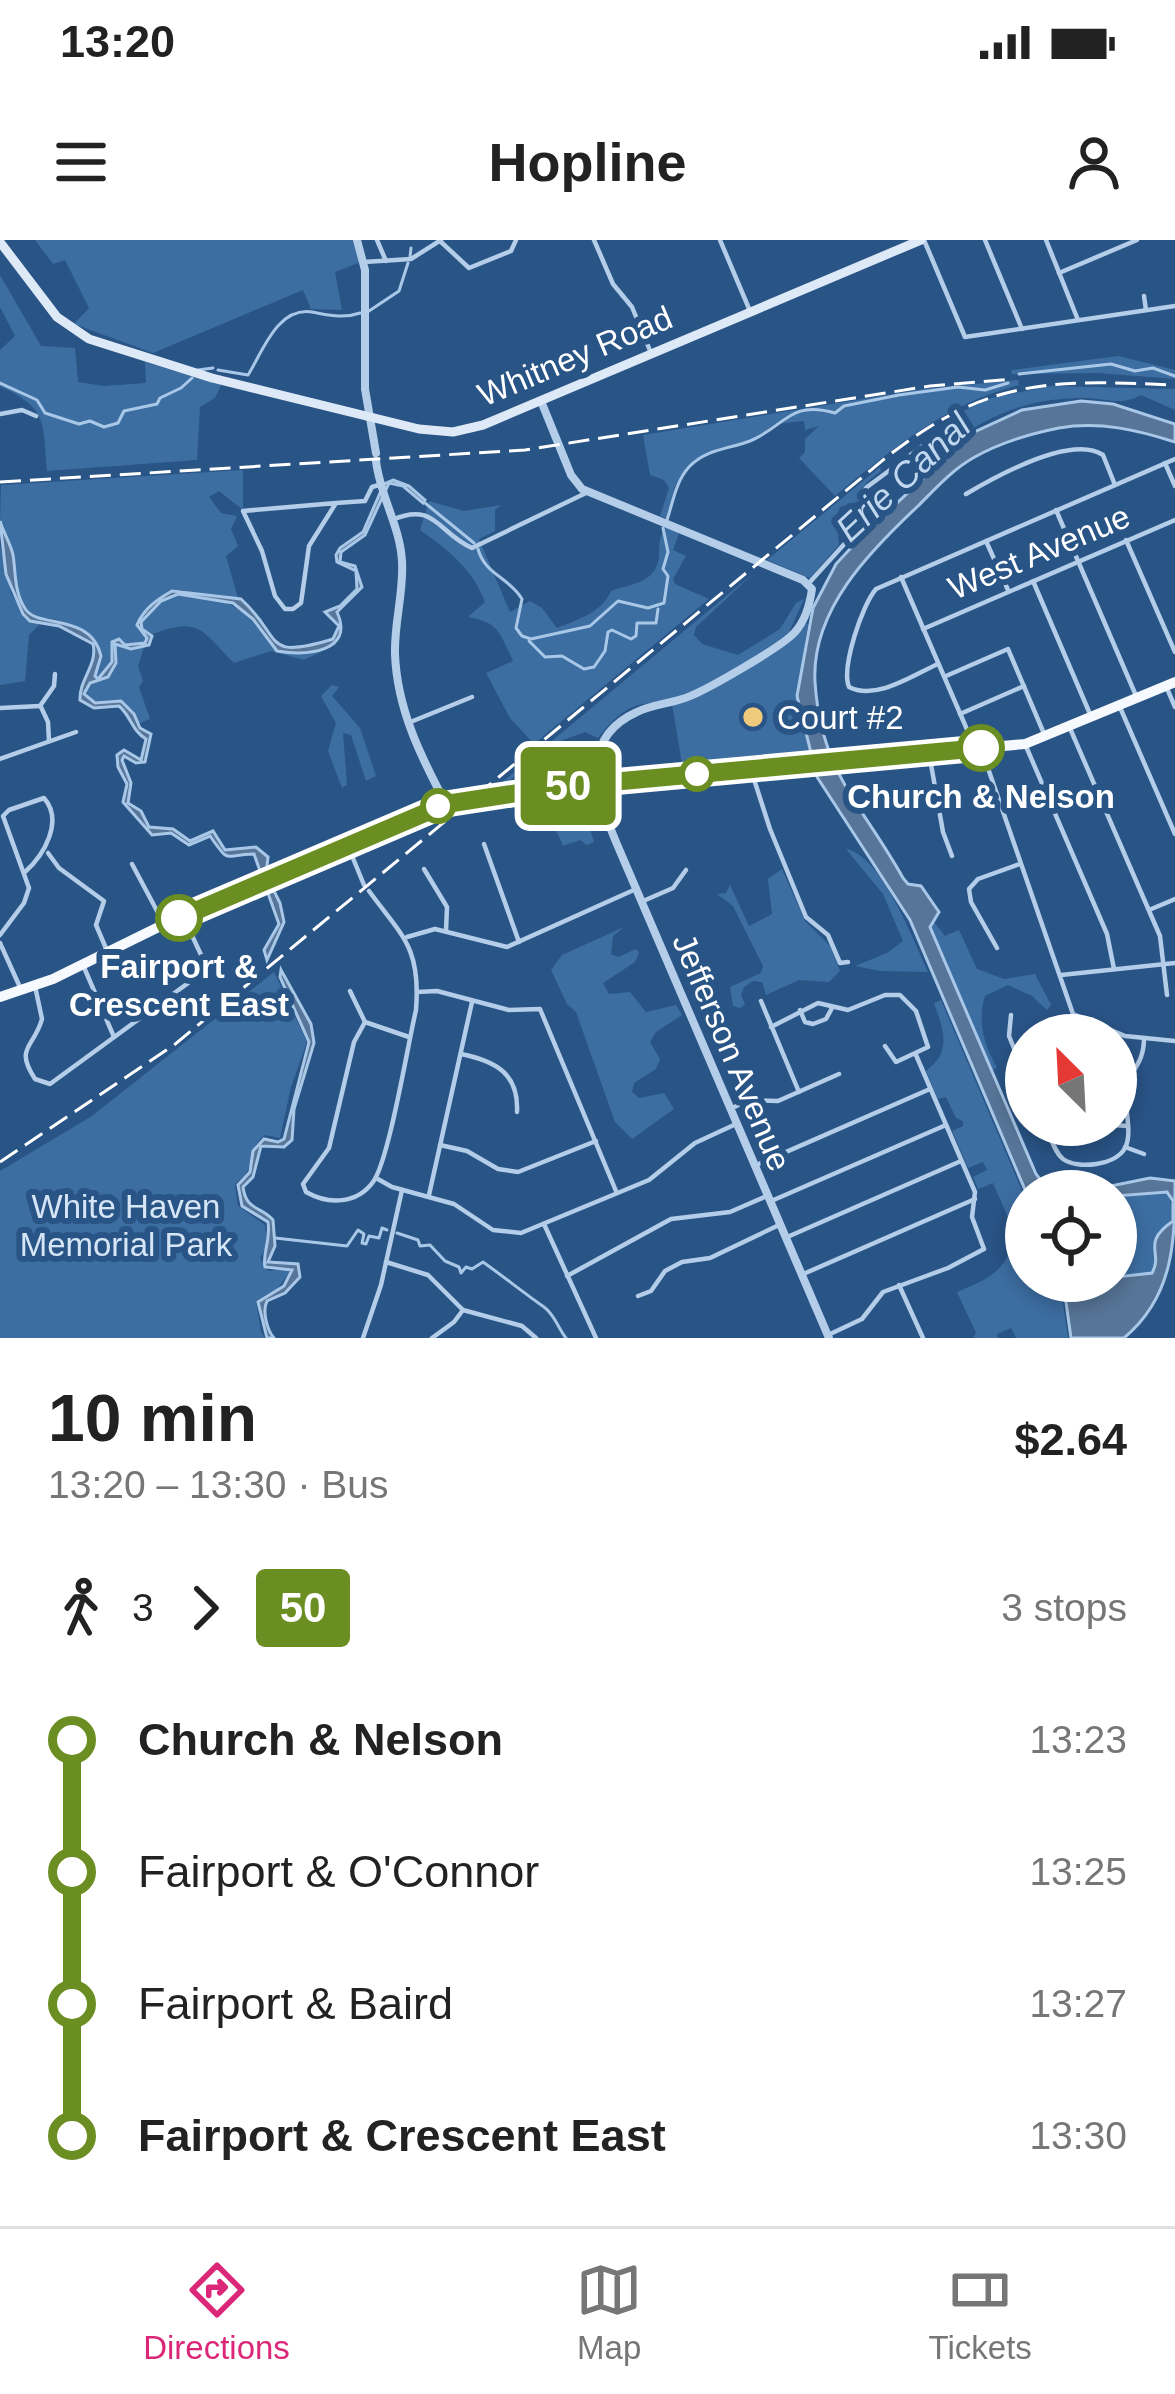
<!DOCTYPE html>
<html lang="en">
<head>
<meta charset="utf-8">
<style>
	:root { --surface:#fff; --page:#f6f6f6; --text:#222; --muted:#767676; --line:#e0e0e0; --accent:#db2777 }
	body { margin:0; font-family:Helvetica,sans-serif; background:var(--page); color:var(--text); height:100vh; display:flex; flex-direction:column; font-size:45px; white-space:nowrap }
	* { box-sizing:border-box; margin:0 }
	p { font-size:39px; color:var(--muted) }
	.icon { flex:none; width:66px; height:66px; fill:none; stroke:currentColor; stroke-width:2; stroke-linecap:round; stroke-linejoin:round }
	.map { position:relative; height:1098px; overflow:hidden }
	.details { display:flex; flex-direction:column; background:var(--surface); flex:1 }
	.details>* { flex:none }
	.badge { padding:0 24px; border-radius:9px; font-size:42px; line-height:78px }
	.needle { width:78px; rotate:336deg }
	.buttons { position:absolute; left:1005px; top:774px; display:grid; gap:24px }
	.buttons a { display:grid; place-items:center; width:132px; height:132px; border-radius:50%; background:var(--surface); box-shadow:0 6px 18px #0003; font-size:60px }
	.map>.badge { position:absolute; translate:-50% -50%; box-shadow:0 0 0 6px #fff }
	.legs { display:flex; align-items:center; gap:18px; height:132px; padding:0 48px; font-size:39px }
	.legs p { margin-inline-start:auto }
	.head { display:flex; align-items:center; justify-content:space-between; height:204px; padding:0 48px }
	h1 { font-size:66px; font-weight:700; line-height:90px }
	ul { padding:0 48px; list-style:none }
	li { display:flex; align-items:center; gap:42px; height:132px; font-size:45px }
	li i { display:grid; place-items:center; width:18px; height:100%; margin:0 15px; background:currentColor }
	li i::after { content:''; width:30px; height:30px; margin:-15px; border:9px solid; border-radius:50%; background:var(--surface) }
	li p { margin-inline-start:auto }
	li:first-child i { background:linear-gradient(#0000 50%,currentColor 0) }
	li:last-child i { background:linear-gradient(currentColor 50%,#0000 0) }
	.status { display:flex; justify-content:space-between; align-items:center; height:84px; padding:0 60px; background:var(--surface); direction:ltr }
	.status svg { height:33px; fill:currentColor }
	header { display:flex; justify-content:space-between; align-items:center; height:156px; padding:0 48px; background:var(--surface); font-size:54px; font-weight:700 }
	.menu { display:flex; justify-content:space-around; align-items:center; height:168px; border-top:3px solid var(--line); background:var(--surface); font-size:33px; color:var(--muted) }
	.menu a { display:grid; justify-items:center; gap:6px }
	.menu .on { color:var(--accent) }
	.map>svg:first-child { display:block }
</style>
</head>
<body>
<div class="status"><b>13:20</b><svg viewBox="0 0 49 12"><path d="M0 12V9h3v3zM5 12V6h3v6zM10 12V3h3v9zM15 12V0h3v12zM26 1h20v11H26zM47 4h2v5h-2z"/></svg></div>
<header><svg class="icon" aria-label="menu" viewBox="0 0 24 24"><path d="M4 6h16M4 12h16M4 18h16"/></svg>Hopline<svg class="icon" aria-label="person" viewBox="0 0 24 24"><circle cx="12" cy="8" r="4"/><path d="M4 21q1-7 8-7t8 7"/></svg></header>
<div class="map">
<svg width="1175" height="1098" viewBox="0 0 1175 1098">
	<rect width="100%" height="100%" fill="#295486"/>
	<!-- green -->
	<g fill="#3d6ea2">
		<path d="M35 0H354L361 22 335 32 342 70 311 69 303 50 153 113 74 84 89 68 65 20 53 24Z"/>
		<path d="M0 35 41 106 75 108 78 142 104 146 146 143 145 122 221 145 215 158 200 167 197 220 47 231C43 181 48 169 0 146V110L15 96 0 67Z"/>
		<path d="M1118 116 1175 130V139L1098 133 1011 134 1012 130Z"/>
		<path d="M1018 140 1019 145C945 164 892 209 835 256L799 218 805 212V199L819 186 805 190 804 181 776 184 755 201 719 208 692 225 675 246 668 279 660 276 669 248 664 240 650 235 643 195 924 149Z"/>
		<path d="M1051 146 1175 149V170L1141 155C1122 166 1108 159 1086 158 1036 157 991 172 953 203L949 178 991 158Z"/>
		<path d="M880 227 881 231 867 242 857 262 840 267 836 277 844 286 838 296 839 305 810 338 767 320Z"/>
		<path d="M243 230V270L219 251 209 257 221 273 237 276 231 289 238 306 226 316 238 358H213L182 350C163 359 146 365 137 385L147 398 138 426 143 441 139 447 150 479 138 484 115 460 94 463 86 457C88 445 99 432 100 419 102 394 66 380 46 378L29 395 25 441 0 445V305L11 353 25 376 15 346 12 312 3 298 0 281 1 245Z"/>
		<path d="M429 261 464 271 501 265 495 270V291L479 299 510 372 530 361 542 368 557 388C577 380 603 372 611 351 629 344 656 344 659 317 660 303 658 300 665 287L679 293 673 310 686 316 673 339 675 344 709 359 534 504 510 478 486 433 513 421C499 392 500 383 468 377L485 362C472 328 449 311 420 290Z"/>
		<path d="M755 332 696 387 694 395 702 404 738 415 780 389 796 363 804 359 789 392 778 401C751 417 717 444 688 454 643 470 634 452 598 498L585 492 563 500 558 514C528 512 519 541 493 550Z"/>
		<path d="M178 354C232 362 240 361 272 406L337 404 304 420 271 411 234 423C202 392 201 375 151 395L142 389 141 382C151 368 162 360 178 354Z"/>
		<path d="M804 383 808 384 797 456 813 521 683 530 672 464 749 424Z"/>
		<path d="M332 445 339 447 332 456 360 488 376 536 366 541 351 495 343 493 347 545 342 548 328 511 336 483 321 456Z"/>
		<path d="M591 550 601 576 588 582 594 602 587 605 580 600 563 606 555 588 567 580 561 567 552 570 551 554Z"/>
		<path d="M846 609C881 615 914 701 928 732L880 731 855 726 887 713 903 701 883 654Z"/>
		<path d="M782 629 805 681 830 706 840 731 829 742 799 740 766 755 762 742 753 741 744 747 741 755 745 764 740 768 733 766 730 747 761 733 763 726 733 666 717 654 726 653 730 645 749 686 772 674 768 639Z"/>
		<path d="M934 682 945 696 959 690 977 729 1004 739 1035 734 1051 765 1047 770 1032 756 1008 745 985 756C977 780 984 806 997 827L993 830 930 686Z"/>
		<path d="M624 687 613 696 611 714 618 717 636 709 639 713 635 722 603 743 609 754 630 752 646 772 676 765 682 775 656 792 650 802 660 819 656 829 634 843 632 852 639 858 664 853 674 869 632 899 615 882 576 772 567 764 551 730 562 715Z"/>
		<path d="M274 732 307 802 291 847 280 898 265 895C250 906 255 918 247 932 244 937 239 940 235 945L238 966 265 985 268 1005 260 1018 268 1031 288 1029 289 1033 278 1048 256 1061 261 1092 265 1098H0V931L92 876Z"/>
		<path d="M941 760 1026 960V1041H1060L1068 1098H1016L1011 1088 997 1094 998 1098H973L976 1093 957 1052C992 1037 1001 1034 1017 998L993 943 978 949 973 937 987 930 983 922 968 928 952 891 963 886V881L956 878 946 857 938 859 926 831C952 811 944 791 934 763Z"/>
		<path d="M1167 952 1174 973 1155 1029 1152 1033 1116 1037V956Z"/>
	</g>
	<!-- water -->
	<g fill="#577598" stroke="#a9c8e8" stroke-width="3">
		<path d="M1081 161 1113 164 1175 184V202C1137 190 1100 181 1059 188 1029 194 999 203 973 218 952 230 935 249 918 266 870 311 811 370 815 442 821 533 861 563 903 638L908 644 921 646 939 672 930 687 1036 934 1049 951 1026 952 910 680 817 537 797 456 813 368 836 324 861 297 970 194 1022 170Z"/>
		<path d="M393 240 409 246 425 260 423 263 403 246 389 243 365 295 341 312 340 322 355 326 362 347 337 372C355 412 307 416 277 411L253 379 233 363 178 354 161 361 141 382 142 389 152 396 149 405 131 409 115 404 116 423 108 437 90 443 84 454 95 463 121 461 134 474 140 488 151 494 145 522 136 523 124 516 122 520 131 543 128 563 141 571 149 587 173 589 190 601 213 591 225 610 256 607 268 617 266 635 280 663 284 682 267 720 264 710 279 684 254 614C223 614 231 626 210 596L189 605 171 593 152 595 123 562 127 544 118 527 117 515 124 510 141 520 146 499C132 491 131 476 119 466L94 468 80 460C79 439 98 425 93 404L59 386 30 381 23 374 6 334 0 281C3 292 11 304 13 315 16 334 14 353 26 370 39 388 91 373 101 416L95 436 98 439 112 422V402L119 399 125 405 145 403 147 398 137 385C144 368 158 359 172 351L241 359C284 398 261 421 333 399L339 386 325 372 340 366 357 349 356 331 337 322 336 315 340 308 363 292 384 244Z"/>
		<path d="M281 730 311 784 314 803 294 869 292 900 284 907 261 906 253 937 243 947C246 971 261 966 273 980L275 1006 268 1022 298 1024 300 1037 285 1053 267 1061C262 1071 267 1090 274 1098H267L258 1062 284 1046 292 1030 265 1027C262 1013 271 1002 268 982L242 966 238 945 250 932 253 911 264 899 278 902 284 899 309 802 280 737Z"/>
		<path d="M1150 938 1175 941C1175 1001 1174 1056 1124 1098H1071L1063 1041H1116V1037L1152 1033C1164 1012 1140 1004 1173 981V961L1167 952 1116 956V951H1052V948H1101Z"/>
	</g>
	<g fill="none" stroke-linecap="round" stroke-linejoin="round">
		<!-- stream -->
		<g stroke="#a9c8e8" stroke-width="3">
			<path d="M410 17 411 8"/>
			<path d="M369 71 399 51 408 23"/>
			<path d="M198 130 213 128"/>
			<path d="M218 130 248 135C263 111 277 67 312 72 329 75 343 79 360 73"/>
			<path d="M1019 134 1111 124 1135 131 1153 128 1175 136"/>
			<path d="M0 143 37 160 45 173 79 184 90 181 104 187 118 183 124 171 157 164 160 158 181 148 192 138"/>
			<path d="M425 263 474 303"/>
			<path d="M667 280C673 262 676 241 689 227 706 209 729 209 750 201 786 186 789 160 835 173L844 166 899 155 958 147 985 150 1008 143"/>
			<path d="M478 309C485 335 509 337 522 359L516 388 522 396 531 399 590 386 618 361 648 368 664 363 668 336 663 329 668 312 663 288"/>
			<path d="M529 401 545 417 562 416 584 429 594 427 605 411 608 392 612 390 631 399 636 396 637 383H656L658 369"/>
			<path d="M397 993 418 1000 420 1006 430 1005 445 1021 459 1027 461 1033 466 1027 472 1029 483 1022C504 1037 524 1053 544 1067 555 1075 558 1088 566 1098"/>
			<path d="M275 998 347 1006 358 990 364 994 362 1003 366 1004 369 996 379 998 382 988 387 990"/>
		</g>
		<!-- minor -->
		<g stroke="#b4cde8" stroke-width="4.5">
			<path d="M377 0 386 21"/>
			<path d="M594 0 613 44 632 67 651 113"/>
			<path d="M720 0 750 71"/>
			<path d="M924 0 965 97 1175 66"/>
			<path d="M985 0 1022 89"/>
			<path d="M1046 0 1078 80"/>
			<path d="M440 1 469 28 511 11 516 0"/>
			<path d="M364 22 411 19 441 0"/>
			<path d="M1059 33 1137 0"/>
			<path d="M1144 56 1146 70"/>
			<path d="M0 174 22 170 36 176"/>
			<path d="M1165 223 1175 246"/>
			<path d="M966 254C995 237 1071 194 1103 215L1115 245"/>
			<path d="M336 263 243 271 262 311 275 356 285 369H293L301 363 309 306 336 263 365 261 372 247 379 245"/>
			<path d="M1056 270 1137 458"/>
			<path d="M392 280C435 261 438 293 472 308L588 252"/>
			<path d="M1126 300 1175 412"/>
			<path d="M986 301 1008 350"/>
			<path d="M901 337 975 508"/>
			<path d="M1033 341 1090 474"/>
			<path d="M809 343 858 289 861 256 867 247 947 188"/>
			<path d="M923 389 1175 280"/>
			<path d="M938 424C913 435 876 461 849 447 841 428 862 365 876 349L1175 219"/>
			<path d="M946 436 1008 409 1045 496"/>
			<path d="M1166 446 1175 467"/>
			<path d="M1119 465 1175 594"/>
			<path d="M40 466 54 446 55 434"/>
			<path d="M41 467 48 482 49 501"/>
			<path d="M0 468 40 466"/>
			<path d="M960 474 1024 446"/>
			<path d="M408 483 472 457"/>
			<path d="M1069 486 1160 696 1167 755"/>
			<path d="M1025 504 1107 694 1114 729"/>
			<path d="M981 508 1073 774 1125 796 1175 801"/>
			<path d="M929 513 943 592 952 616"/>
			<path d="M0 519 76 492"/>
			<path d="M751 530 770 589 806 677 828 695 840 723 848 722"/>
			<path d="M484 604 519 702"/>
			<path d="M348 606 364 645"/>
			<path d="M48 613 59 628 104 661 96 685 108 713"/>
			<path d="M132 624 164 684"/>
			<path d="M424 629 447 667 446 691"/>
			<path d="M641 662 673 648 686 630"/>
			<path d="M1149 670 1175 659"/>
			<path d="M0 695 24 663 29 648 3 576 9 570 44 558C64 581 44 615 25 632"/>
			<path d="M407 697 435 689 507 707 636 649"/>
			<path d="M0 703 19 745"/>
			<path d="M997 708 971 662 969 649 978 639 1020 624"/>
			<path d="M83 725 114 797"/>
			<path d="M1061 735 1175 723"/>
			<path d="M35 746 42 779C34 808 14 807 35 839L50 844 195 738 202 717 183 676"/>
			<path d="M350 751 365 782 409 797"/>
			<path d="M417 752 437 751 509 770 540 769 616 951"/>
			<path d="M761 761 799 852"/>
			<path d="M800 770 805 782 813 784 826 779 832 768"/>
			<path d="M1011 775 1009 796 1026 838"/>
			<path d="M365 782 354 802 329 908 303 944 306 952C329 965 357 964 373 942 389 921 408 803 416 770 421 707 402 696 369 651"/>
			<path d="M771 787 818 763 848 770 885 755H900L916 771 928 807 896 822 885 806"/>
			<path d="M461 814C495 821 519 833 517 872"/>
			<path d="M729 869 752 860 778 861 839 834"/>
			<path d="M1046 885C1050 895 1054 912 1063 919 1078 930 1116 925 1125 908 1133 893 1124 868 1126 851 1128 830 1144 827 1144 798"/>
			<path d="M1114 885 1127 886"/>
			<path d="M440 905 467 911 498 929 518 932 596 901"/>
			<path d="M1125 907 1144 914"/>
			<path d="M754 926 930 849"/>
			<path d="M376 938 392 947 454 964 493 990 521 993 649 940 695 903 736 884"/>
			<path d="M429 955 472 762"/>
			<path d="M769 962 946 885"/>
			<path d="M544 984 596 1098"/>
			<path d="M785 998 961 921"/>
			<path d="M386 1022 428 1035 463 1070 522 1086 536 1098"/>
			<path d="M801 1035 975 959"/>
			<path d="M567 1036 671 979 730 972 767 956"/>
			<path d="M899 1045 923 1098"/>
			<path d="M638 1056 651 1051 665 1031 682 1022 710 1018 779 985"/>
			<path d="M828 1095 862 1079 883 1052 948 1028 984 1009 972 977 975 952 916 815"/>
			<path d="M363 1098 381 1045 402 950"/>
			<path d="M432 1098 454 1082 463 1070"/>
		</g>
		<!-- tertiary -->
		<g stroke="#b4cde8" stroke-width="8">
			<path d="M357 0 365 30V149L376 213"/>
			<path d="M541 161 571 235 582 249 803 340 812 349C810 363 805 381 795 392 783 406 701 454 682 459 667 464 651 465 637 472 577 499 597 556 616 602L829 1098"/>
			<path d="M376 221C380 256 400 286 402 321 404 352 394 383 395 414 397 469 421 517 446 564"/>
		</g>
		<!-- secondary -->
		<path stroke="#dee9f7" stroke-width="9" d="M0 2 57 77 89 99 212 138 419 189 453 192 483 185 921 0"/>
		<!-- primary -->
		<path stroke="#f6f9fe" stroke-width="10" d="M0 757 53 739 183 675 438 566 557 547 1025 504 1175 442"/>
		<!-- rail -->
		<g stroke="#fff" stroke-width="3" stroke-dasharray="21 9" stroke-linecap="butt">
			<path d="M0 242 525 210 930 146 1013 139"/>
			<path d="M0 922 174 805 888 216C990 137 1052 140 1175 145"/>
		</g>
	</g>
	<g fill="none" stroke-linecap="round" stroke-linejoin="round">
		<!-- line-1 casing -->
		<g stroke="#fff" stroke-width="27">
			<path id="line-1" d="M179 678 446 564 557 547 981 508"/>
		</g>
		<!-- line-1 -->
		<use href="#line-1" stroke="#6b8e23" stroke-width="18"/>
	</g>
	<!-- markers -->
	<circle fill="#efca7b" stroke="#295486" stroke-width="4.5" cx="753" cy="477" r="12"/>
	<g fill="#fff" stroke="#6b8e23" stroke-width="6">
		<circle cx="981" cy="508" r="21"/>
		<circle cx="697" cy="534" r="15"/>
		<circle cx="438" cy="566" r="15"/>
		<circle cx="179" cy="678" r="21"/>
	</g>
	<g text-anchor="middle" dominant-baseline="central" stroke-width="12" stroke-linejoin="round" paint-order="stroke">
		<!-- street labels -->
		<g font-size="33" fill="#fff" stroke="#295486">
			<text transform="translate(575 116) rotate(-23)">Whitney Road</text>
			<text transform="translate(1039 312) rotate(-23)">West Avenue</text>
			<text transform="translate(732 812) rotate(67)">Jefferson Avenue</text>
		</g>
		<!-- poi labels -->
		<g font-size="33" fill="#fff" stroke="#295486" text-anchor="start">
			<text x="777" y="477">Court #2</text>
		</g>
		<!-- stop labels -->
		<g font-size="33" font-weight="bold" fill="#fff" stroke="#295486">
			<text x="981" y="556">Church &amp; Nelson</text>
			<text x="179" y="726">Fairport &amp;<tspan x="179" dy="38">Crescent East</tspan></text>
		</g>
		<!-- park labels -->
		<g font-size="33" fill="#d7e6f6" stroke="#295486">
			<text x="126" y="966">White Haven<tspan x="126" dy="38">Memorial Park</tspan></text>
		</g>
		<!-- water labels -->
		<g font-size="36" font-style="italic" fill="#c0d7ef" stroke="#295486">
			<text transform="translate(903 237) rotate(-43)">Erie Canal</text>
		</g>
	</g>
</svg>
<div class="buttons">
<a><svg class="needle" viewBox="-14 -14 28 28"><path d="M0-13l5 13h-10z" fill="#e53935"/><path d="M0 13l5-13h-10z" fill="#767676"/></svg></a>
<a><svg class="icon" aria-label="locate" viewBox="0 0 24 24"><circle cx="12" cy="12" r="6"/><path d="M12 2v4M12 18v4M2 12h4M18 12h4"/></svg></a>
</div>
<b class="badge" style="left:568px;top:546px;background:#6b8e23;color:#fff">50</b>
</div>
<section class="details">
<div class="head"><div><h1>10 min</h1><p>13:20 – 13:30 · Bus</p></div><b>$2.64</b></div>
<div class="legs"><svg class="icon" aria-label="walk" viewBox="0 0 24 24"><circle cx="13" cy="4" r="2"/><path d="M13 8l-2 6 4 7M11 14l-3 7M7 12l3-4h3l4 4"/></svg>3<svg class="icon" aria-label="forward" viewBox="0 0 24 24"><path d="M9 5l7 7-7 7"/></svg><b class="badge" style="background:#6b8e23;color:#fff">50</b><p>3 stops</p></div>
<ul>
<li><i style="color:#6b8e23"></i><b>Church &amp; Nelson</b><p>13:23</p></li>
<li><i style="color:#6b8e23"></i><span>Fairport &amp; O'Connor</span><p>13:25</p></li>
<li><i style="color:#6b8e23"></i><span>Fairport &amp; Baird</span><p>13:27</p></li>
<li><i style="color:#6b8e23"></i><b>Fairport &amp; Crescent East</b><p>13:30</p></li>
</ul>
</section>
<nav class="menu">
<a class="on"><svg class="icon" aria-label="directions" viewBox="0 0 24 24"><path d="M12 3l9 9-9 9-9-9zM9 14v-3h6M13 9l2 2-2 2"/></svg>Directions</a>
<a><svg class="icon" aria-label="map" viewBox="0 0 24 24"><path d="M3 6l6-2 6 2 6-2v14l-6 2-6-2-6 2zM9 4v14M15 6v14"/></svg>Map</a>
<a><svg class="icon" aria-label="tickets" viewBox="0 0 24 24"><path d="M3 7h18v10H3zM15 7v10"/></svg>Tickets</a>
</nav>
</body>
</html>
